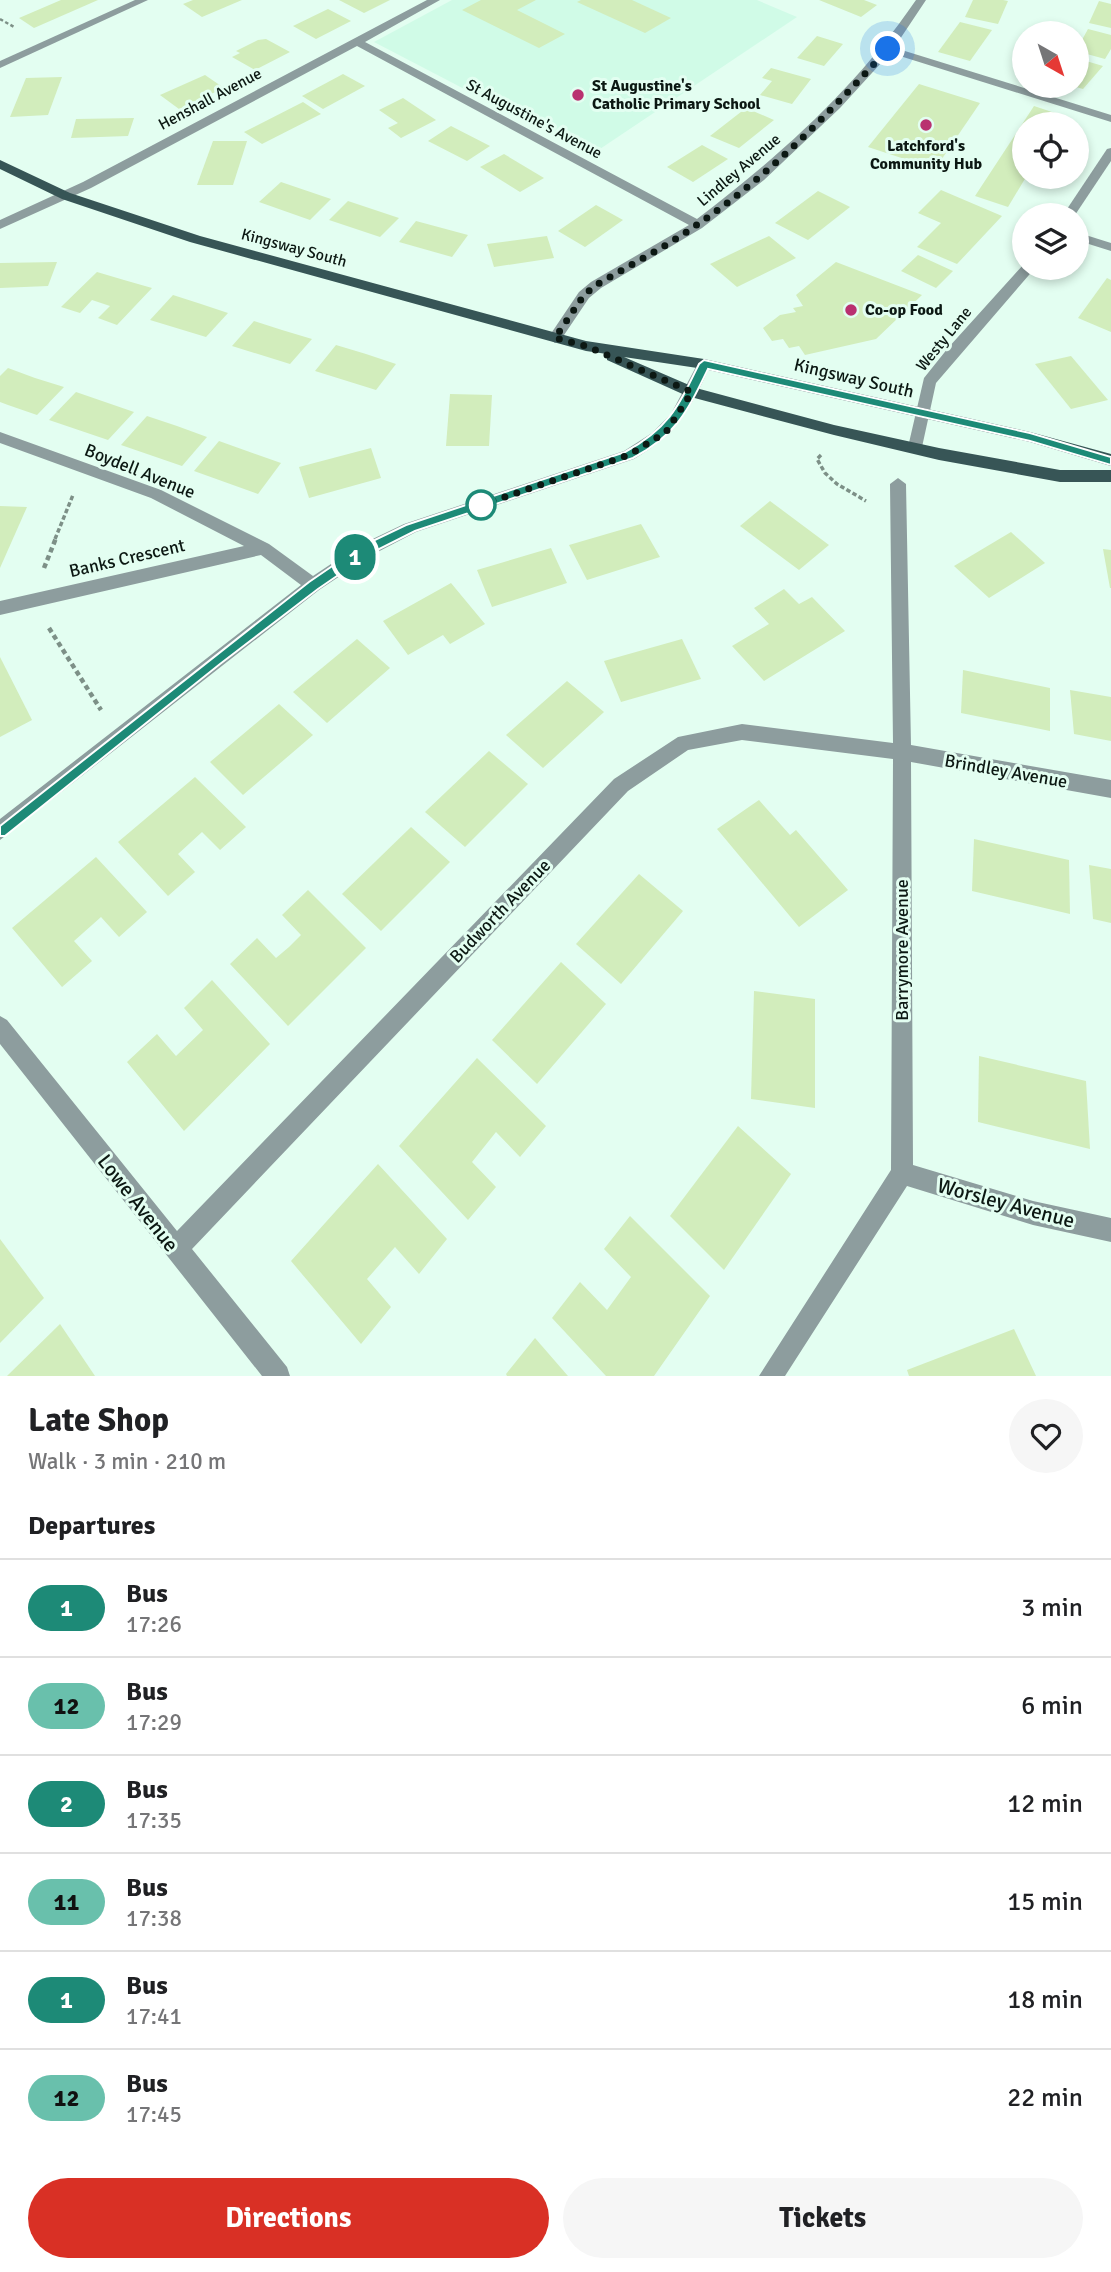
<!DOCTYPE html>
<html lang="en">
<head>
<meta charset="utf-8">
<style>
	:root { --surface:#fff; --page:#f6f6f6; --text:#202124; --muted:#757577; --line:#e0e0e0; --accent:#d93025 }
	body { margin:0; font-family:Signika,sans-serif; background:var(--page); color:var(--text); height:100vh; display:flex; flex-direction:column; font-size:26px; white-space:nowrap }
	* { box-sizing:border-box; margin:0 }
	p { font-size:23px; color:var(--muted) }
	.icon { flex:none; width:38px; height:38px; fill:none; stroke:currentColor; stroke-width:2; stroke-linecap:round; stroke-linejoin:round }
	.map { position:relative; height:1376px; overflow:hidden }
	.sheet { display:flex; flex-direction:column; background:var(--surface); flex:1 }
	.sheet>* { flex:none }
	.badge { padding:0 14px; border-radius:23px; font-size:24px; line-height:46px }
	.needle { width:46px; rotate:141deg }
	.fabs { position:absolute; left:1012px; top:21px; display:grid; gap:14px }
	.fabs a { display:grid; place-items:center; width:77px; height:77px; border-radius:50%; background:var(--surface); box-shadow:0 4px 10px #0003; font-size:35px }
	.you { position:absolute; width:35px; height:35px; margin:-18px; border:5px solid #fff; border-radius:50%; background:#1a73e8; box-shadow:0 0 0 10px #1a73e833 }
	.map>.badge { position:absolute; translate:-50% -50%; box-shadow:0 0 0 4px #fff }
	h2 { padding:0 28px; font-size:26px; line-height:63px }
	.round { display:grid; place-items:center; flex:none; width:74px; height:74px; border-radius:37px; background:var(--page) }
	.headline { display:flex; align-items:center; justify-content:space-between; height:119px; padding:0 28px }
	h1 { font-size:33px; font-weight:700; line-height:52px }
	.primary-button { display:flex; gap:14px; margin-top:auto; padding:14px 28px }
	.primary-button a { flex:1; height:80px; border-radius:42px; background:var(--accent); color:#fff; font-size:28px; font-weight:700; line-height:80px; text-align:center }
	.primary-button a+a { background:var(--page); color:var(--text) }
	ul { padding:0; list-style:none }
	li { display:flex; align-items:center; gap:21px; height:98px; padding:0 28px; border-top:2px solid var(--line) }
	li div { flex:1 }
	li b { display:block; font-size:26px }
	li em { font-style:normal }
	li .badge { min-width:77px; font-weight:700; text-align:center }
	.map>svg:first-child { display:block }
</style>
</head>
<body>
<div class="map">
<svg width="1111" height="1376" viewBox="0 0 1111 1376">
	<rect width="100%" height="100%" fill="#e3fef1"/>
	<!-- built -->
	<path fill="#d0fbe7" d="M452 0H757L797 17 591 155 374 42Z"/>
	<!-- building -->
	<g fill="#d2edbc">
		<path d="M61 0H98L34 28 19 18Z"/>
		<path d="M193 0H242L202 17 183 4Z"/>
		<path d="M339 0H390L364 13Z"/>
		<path d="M481 0H536L517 10 565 34 539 48 462 10Z"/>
		<path d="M581 0H632L671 18 645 33 577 2Z"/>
		<path d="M819 0H864L877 5 861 17Z"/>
		<path d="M973 0H1003L1008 1 998 24 965 17Z"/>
		<path d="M1099 1 1111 4V28L1089 23Z"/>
		<path d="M328 9 351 21 316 39 293 26Z"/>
		<path d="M960 22 992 30 970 61 938 52Z"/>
		<path d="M1088 29 1111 35V49L1105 59 1076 51Z"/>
		<path d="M817 36 843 44 824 66 797 58Z"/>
		<path d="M266 39 290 52 255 70 232 57 240 53 236 51 258 40Z"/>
		<path d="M1076 58 1103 66 1083 89 1076 87Z"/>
		<path d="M771 68 811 79 792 104 760 95 772 81 762 78Z"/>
		<path d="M343 74 365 86 323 109 302 96Z"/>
		<path d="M205 75 224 88 179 109 160 95Z"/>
		<path d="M62 77 48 115 10 117 26 78Z"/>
		<path d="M919 84 980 103 935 169 868 147Z"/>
		<path d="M403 98 436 120 401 138 388 128 398 123 379 110Z"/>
		<path d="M303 102 321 114 262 144 244 132Z"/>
		<path d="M1034 106 1064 116 1059 124H1024V177H1026L1008 207 975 196Z"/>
		<path d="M746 108 774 120 739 148 710 136Z"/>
		<path d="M134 118 128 136 71 138 76 119Z"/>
		<path d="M451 126 490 146 467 161 428 141Z"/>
		<path d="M213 141H247L233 185H197Z"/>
		<path d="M702 145 728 159 693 182 667 167Z"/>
		<path d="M504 154 544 178 520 192 480 167Z"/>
		<path d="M281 182 331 199 310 220 259 202Z"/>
		<path d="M941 190 1002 216 957 264 917 247 941 223 918 213Z"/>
		<path d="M818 191 850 207 808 240 775 223Z"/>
		<path d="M348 201 399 218 380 237 329 220Z"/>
		<path d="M596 205 623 220 585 247 558 231Z"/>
		<path d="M416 221 468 235 452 257 399 242Z"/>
		<path d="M547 236 554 258 494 267 487 244Z"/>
		<path d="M769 236 796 258 737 287 710 264Z"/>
		<path d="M918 255 953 271 936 288 901 271Z"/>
		<path d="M57 262 48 286 0 288V263Z"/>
		<path d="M836 262 922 295 876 339 805 355 799 346 789 348 783 339 772 341 763 328 780 315 796 312 793 308 803 306 796 295Z"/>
		<path d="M97 272 124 280 152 288 117 325 98 318 110 306 92 300 80 313 61 307Z"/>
		<path d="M1107 278 1111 280V332L1078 318Z"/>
		<path d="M173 295 201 304 228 313 206 337 150 320Z"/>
		<path d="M254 321 282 330 312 339 290 364 232 346Z"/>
		<path d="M336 345 366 354 396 364 376 390 315 371Z"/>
		<path d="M1071 356 1108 400 1071 409 1035 364Z"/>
		<path d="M8 368 35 378 64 387 37 415 8 405 0 402V376Z"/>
		<path d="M76 392 134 412 108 440 49 420Z"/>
		<path d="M450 394 492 395 489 446H446Z"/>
		<path d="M147 416 177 426 207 437 182 466 121 445Z"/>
		<path d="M219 441 281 463 258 494 194 471Z"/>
		<path d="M371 448 381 478 309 498 299 467Z"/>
		<path d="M770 501 829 545 799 570 740 526Z"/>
		<path d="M0 506 27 507 0 568Z"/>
		<path d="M641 524 660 557 587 580 569 545Z"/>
		<path d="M1011 532 1045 563 989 598 954 566Z"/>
		<path d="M551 548 567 583 492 607 477 570Z"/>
		<path d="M1103 549 1111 550V588H1110Z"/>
		<path d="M451 583 485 624 450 644 443 635 408 655 383 621Z"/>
		<path d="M784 589 799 604 812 597 845 631 764 681 732 646 769 624 754 608Z"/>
		<path d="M357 639 390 668 327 723 293 692Z"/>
		<path d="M682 639 701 679 621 702 604 661Z"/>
		<path d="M0 657 32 720 0 737Z"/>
		<path d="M963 670 1050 688V731L961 713Z"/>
		<path d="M567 681 604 712 543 768 506 735Z"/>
		<path d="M1070 690 1111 697V741L1074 734Z"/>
		<path d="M279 704 313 735 243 795 210 762Z"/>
		<path d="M489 751 528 784 465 847 425 812Z"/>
		<path d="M195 777 246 827 220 850 202 832 178 854 195 872 168 896 118 842Z"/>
		<path d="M759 800 790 835 796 830 848 890 799 927 717 829Z"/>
		<path d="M411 827 450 862 381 931 342 894Z"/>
		<path d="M974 839 1069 860 1070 914 972 891Z"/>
		<path d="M96 857 147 912 119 937 101 917 74 941 92 961 62 987 12 928Z"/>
		<path d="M1089 865 1111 869V923L1093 919Z"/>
		<path d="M639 874 683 911 621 984 576 944Z"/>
		<path d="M308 890 366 948 288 1026 230 964 257 938 276 958 289 947 301 935 282 915Z"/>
		<path d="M561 962 606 1004 537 1084 492 1040Z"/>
		<path d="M212 980 270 1044 184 1131 127 1062 157 1034 176 1056 203 1030 184 1008Z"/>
		<path d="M754 991 815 999V1108L751 1099Z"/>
		<path d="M979 1056 1086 1081 1090 1149 978 1122Z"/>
		<path d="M477 1058 546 1126 520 1157 496 1132 472 1162 496 1187 468 1220 399 1146Z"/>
		<path d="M738 1126 791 1174 724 1270 670 1216Z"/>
		<path d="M378 1164 447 1239 419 1274 395 1247 367 1279 391 1307 361 1344 291 1261Z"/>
		<path d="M630 1216 710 1296 654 1376H606L552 1318 580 1282 607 1310 631 1277 604 1249Z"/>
		<path d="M0 1239 44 1298 0 1343Z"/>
		<path d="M60 1324 95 1376H7Z"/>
		<path d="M1014 1329 1036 1376H909L907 1370Z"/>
		<path d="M535 1338 568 1376H507L506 1374Z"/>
	</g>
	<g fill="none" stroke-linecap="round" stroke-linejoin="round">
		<!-- path-far2 -->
		<path stroke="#7d9087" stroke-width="2.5" stroke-dasharray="3.5 2.5" stroke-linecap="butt" d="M0 19 14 27"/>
		<!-- path-far1 -->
		<g stroke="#7d9087" stroke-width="3.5" stroke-dasharray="4.5 2.5" stroke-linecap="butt">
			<path d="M821 455 817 459 825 473 837 484 866 501"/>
			<path d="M55 539 73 495"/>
		</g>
		<!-- path -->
		<g stroke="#7d9087" stroke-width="4.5" stroke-dasharray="5 3.5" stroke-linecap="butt">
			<path d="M44 568 56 538"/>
			<path d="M49 628 101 710"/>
		</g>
		<!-- lane -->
		<path fill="#8d9d9e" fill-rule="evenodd" d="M884 47H892L1111 115V122L884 51Z"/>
		<!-- street -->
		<g fill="#8d9d9e" fill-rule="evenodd">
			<path d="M135 0H148L0 68V61Z"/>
			<path d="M427 0H440L365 42 697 219C782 154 855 89 916 0H926L892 51 840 108 764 180 702 228 601 288 589 298 560 341 555 343 548 338 579 292 591 282 689 225 357 46 91 188 0 229V220L83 182Z"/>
			<path d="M1111 148V161L1075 215H1063L1107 149Z"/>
			<path d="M1076 232 1111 243V251L1076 240Z"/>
			<path d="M1023 265 1024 268H1035L936 383 922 447 920 451H910L908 447 924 378 948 348Z"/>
			<path d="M704 359 711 364C691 408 677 434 634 459L416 532 370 556 319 590 0 840V819L301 585 261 555 0 615V601L244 546 151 498 0 443V432L161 490 269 544 313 576 358 546 404 524 624 451 652 433 671 414 699 361Z"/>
			<path d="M898 478 906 484 911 745 1111 780V798L911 762 913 1165 1033 1201 1111 1218V1242L1033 1225 907 1186 785 1376H759L891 1170 893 759 742 740 688 750 628 791 192 1249 287 1367 290 1376H262L0 1044V1016L7 1020 177 1231 614 779 678 737 742 724 893 743 890 484Z"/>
		</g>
		<!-- primary -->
		<path fill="#375556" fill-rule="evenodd" d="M0 160 70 193 200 236 586 341 704 359 1030 432 1111 454V466L1030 442 704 369 624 357 696 388 834 425 939 448 1060 470H1111V482H1060L939 460 834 435 687 396 607 360V354L586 351 190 242 62 199 0 169Z"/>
	</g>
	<!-- line -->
	<path fill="#1d8a77" stroke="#fff" stroke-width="2" d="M704 360 1030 433 1111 457V465L1030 441 708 369C687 412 677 434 633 458L415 531 369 554 318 589 220 664 5 836H0V826L309 582 360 547 406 525 625 452C669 428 678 407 699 364Z"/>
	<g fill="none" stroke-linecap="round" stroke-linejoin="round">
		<!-- walk -->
		<path stroke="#0c1813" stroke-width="7" stroke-dasharray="0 12.6" d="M481 505 629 455 666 432 692 392 586 346 555 338 584 295 596 285C630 265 666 247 698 224 769 176 830 112 888 49"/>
	</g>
	<!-- markers -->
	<g fill="#b93170" stroke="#e3fef1" stroke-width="2.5">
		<circle cx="578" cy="95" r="7"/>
		<circle cx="926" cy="125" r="7"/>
		<circle cx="851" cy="310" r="7"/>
	</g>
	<circle fill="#fff" stroke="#1d8a77" stroke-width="3.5" cx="481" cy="505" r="14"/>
	<g text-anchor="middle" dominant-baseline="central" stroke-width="6" stroke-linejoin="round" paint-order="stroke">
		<!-- far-poi labels -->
		<g font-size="16" font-weight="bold" fill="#0c1813" stroke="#e3fef1" text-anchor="start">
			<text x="592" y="86">St Augustine's<tspan x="592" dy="18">Catholic Primary School</tspan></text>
			<text x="926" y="146" text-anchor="middle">Latchford's<tspan x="926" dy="18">Community Hub</tspan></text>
			<text x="865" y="310">Co-op Food</text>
		</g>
		<!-- far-street labels -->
		<g font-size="16" fill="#0c1813" stroke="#e3fef1">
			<text transform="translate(210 99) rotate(-28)">Henshall Avenue</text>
			<text transform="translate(534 119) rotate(28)">St Augustine's Avenue</text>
			<text transform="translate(739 170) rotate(-40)">Lindley Avenue</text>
			<text transform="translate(294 248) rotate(15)">Kingsway South</text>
			<text transform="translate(944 339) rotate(-51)">Westy Lane</text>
		</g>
		<!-- street labels -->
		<g font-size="18" fill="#0c1813" stroke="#e3fef1">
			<text transform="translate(854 378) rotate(13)">Kingsway South</text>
			<text transform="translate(140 471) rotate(22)">Boydell Avenue</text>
			<text transform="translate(127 558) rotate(-13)">Banks Crescent</text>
			<text transform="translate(1006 771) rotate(10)">Brindley Avenue</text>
			<text transform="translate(500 911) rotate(-46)">Budworth Avenue</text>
			<text transform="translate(902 950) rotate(-90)">Barrymore Avenue</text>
		</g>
		<!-- near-street labels -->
		<g font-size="21" fill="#0c1813" stroke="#e3fef1">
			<text transform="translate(138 1203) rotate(52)">Lowe Avenue</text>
			<text transform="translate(1006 1203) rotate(15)">Worsley Avenue</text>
		</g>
	</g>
</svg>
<div class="fabs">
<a><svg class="needle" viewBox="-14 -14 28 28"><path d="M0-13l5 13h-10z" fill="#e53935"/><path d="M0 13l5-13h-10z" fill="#757577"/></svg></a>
<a><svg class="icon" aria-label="locate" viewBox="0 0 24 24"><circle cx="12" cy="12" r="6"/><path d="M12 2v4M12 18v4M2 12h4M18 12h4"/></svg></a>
<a><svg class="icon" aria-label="layers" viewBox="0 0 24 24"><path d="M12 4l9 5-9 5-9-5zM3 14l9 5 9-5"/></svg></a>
</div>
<div class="you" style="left:888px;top:49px"></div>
<b class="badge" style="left:355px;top:557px;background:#1d8a77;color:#fff">1</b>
</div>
<section class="sheet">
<div class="headline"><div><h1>Late Shop</h1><p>Walk · 3 min · 210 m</p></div><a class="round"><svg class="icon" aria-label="heart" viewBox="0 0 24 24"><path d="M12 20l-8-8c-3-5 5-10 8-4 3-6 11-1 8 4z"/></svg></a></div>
<h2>Departures</h2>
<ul>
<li><span class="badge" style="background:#1d8a77;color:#fff">1</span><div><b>Bus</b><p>17:26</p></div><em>3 min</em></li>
<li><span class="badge" style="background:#69c0ac;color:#111">12</span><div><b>Bus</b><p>17:29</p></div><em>6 min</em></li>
<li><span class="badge" style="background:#1d8a77;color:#fff">2</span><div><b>Bus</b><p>17:35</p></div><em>12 min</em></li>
<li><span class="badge" style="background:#69c0ac;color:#111">11</span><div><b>Bus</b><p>17:38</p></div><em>15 min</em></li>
<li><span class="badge" style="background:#1d8a77;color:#fff">1</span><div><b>Bus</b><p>17:41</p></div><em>18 min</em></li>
<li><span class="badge" style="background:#69c0ac;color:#111">12</span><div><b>Bus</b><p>17:45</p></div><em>22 min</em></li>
</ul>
<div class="primary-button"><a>Directions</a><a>Tickets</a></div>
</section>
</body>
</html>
